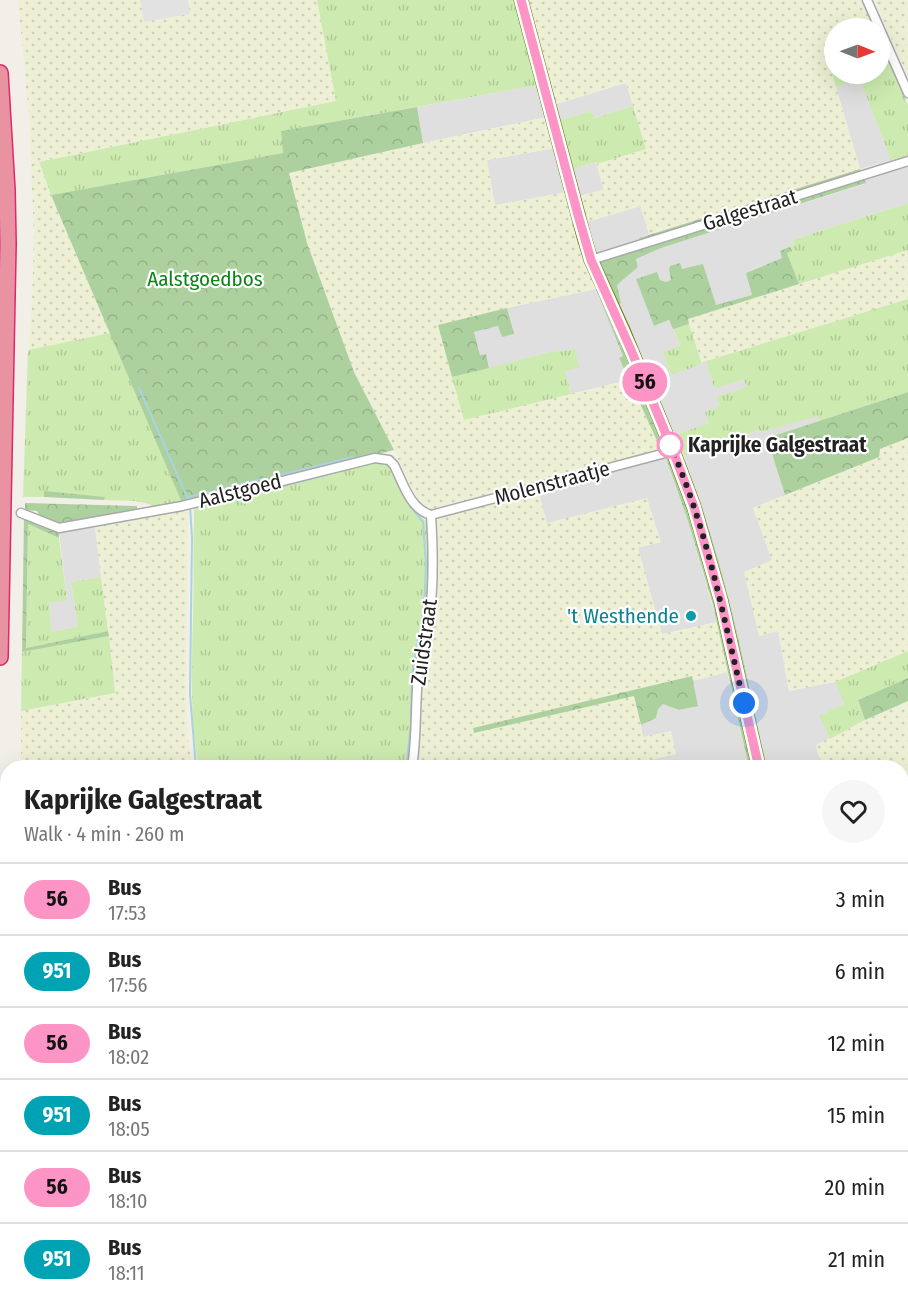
<!DOCTYPE html>
<html lang="en">
<head>
<meta charset="utf-8">
<style>
	:root { --surface:#fff; --page:#f6f6f6; --text:#222; --muted:#767676; --line:#e0e0e0 }
	body { margin:0; font-family:"Fira Sans Condensed",sans-serif; background:var(--page); color:var(--text); height:100vh; display:flex; flex-direction:column; font-size:22px; white-space:nowrap }
	* { box-sizing:border-box; margin:0 }
	p { font-size:20px; color:var(--muted) }
	.icon { flex:none; width:33px; height:33px; fill:none; stroke:currentColor; stroke-width:2; stroke-linecap:round; stroke-linejoin:round }
	.map { position:relative; flex:1; overflow:hidden }
	.panel { position:absolute; left:0px; top:760px; width:909px; height:548px; display:flex; flex-direction:column; background:var(--surface); border-radius:24px 24px 0 0; box-shadow:0 6px 24px #0002 }
	.panel>* { flex:none }
	.badge { padding:0 12px; border-radius:20px; font-size:21px; line-height:39px }
	.needle { width:39px; rotate:91deg }
	.buttons { position:absolute; left:824px; top:18px; display:grid; gap:12px }
	.buttons a { display:grid; place-items:center; width:66px; height:66px; border-radius:50%; background:var(--surface); box-shadow:0 6px 24px #0002; font-size:30px }
	.you { position:absolute; width:30px; height:30px; margin:-15px; border:4px solid #fff; border-radius:50%; background:#1a73e8; box-shadow:0 0 0 9px #1a73e833 }
	.map>.badge { position:absolute; translate:-50% -50%; box-shadow:0 0 0 3px #fff }
	.round { display:grid; place-items:center; flex:none; width:63px; height:63px; border-radius:32px; background:var(--page) }
	.head { display:flex; align-items:center; justify-content:space-between; height:102px; padding:0 24px }
	h1 { font-size:28px; font-weight:700; line-height:45px }
	ul { padding:0; list-style:none }
	li { display:flex; align-items:center; gap:18px; height:72px; padding:0 24px; border-top:2px solid var(--line) }
	li div { flex:1 }
	li b { display:block; font-size:22px }
	li em { font-style:normal }
	li .badge { min-width:66px; font-weight:700; text-align:center }
	.map>svg:first-child { display:block }
</style>
</head>
<body>
<div class="map">
<svg width="908" height="1307" viewBox="0 0 908 1307">
	<defs>
		<pattern id="farmland-dots" width="8" height="8" patternUnits="userSpaceOnUse" patternTransform="scale(1.5)"><rect width="8" height="8" fill="#eef0d5"/><path d="M2 2h.1M6 6h.1" fill="none" stroke="#ccceb7" stroke-width="1.8" stroke-linecap="round"/></pattern>
		<pattern id="grass-tufts" width="24" height="20" patternUnits="userSpaceOnUse" patternTransform="scale(1.5)"><rect width="24" height="20" fill="#cdebb0"/><path d="M3 7l-1-3M5 7V3M7 7l1-3M15 17l-1-3M17 17v-4M19 17l1-3" fill="none" stroke="#b0c997"/></pattern>
		<pattern id="forest-crowns" width="20" height="18" patternUnits="userSpaceOnUse" patternTransform="scale(1.5)"><rect width="20" height="18" fill="#add19e"/><path d="M2 6a3 3 0 1 1 6 0M12 15a3 3 0 1 1 6 0" fill="none" stroke="#95b388"/></pattern>
	</defs>
	<rect width="100%" height="100%" fill="#f2efe9"/>
	<!-- residential -->
	<g fill="#e0dfdf">
		<path d="M860 78 891 160 860 169 836 87Z"/>
		<path d="M626 83 633 106 593 118 591 111 557 121 553 105Z"/>
		<path d="M539 85 547 117 423 143 417 107Z"/>
		<path d="M555 148 567 192 495 206 487 160Z"/>
		<path d="M596 162 604 190 576 197 570 170Z"/>
		<path d="M907 167H908V203L792 240 794 246 782 258 751 270 752 295 716 305 681 269H669L671 277V280L666 282 660 280 655 326 669 320 673 329H674L680 346 671 374 702 364V362L706 361 714 387 745 380 747 387 721 406 710 423 675 435 637 349 614 307 621 302 617 285 638 267 636 259 661 248 865 184 864 179Z"/>
		<path d="M641 206 649 234 639 238 640 242 594 257 583 223Z"/>
		<path d="M596 289 624 356 619 359 629 380 571 394 565 371 558 350 489 368 486 354 480 355 474 332 499 326 513 334 507 308Z"/>
		<path d="M817 415 819 421 767 438 785 495 753 508 772 560 759 636 778 631 789 690 835 682 844 704 820 716 830 739 816 746 822 768H767L726 588 710 531 684 456 732 435 734 439 760 430 761 432Z"/>
		<path d="M666 458 688 521 717 622 662 635 638 548 546 523 538 490Z"/>
		<path d="M95 526 101 577 71 582 78 626 52 632 49 603 67 600 59 531Z"/>
		<path d="M727 672 749 768H647L645 761 676 753 643 738 641 725 656 718 658 709 663 704 679 710 698 706 693 681Z"/>
		<path d="M809 1301H899L900 1307H810Z"/>
	</g>
	<!-- farmland -->
	<g fill="url(#farmland-dots)">
		<path d="M18 0H317L337 101 39 162 51 195 110 333 28 350 32 304 34 234 29 119Z"/>
		<path d="M526 0H861L874 28H834V74L832 75 860 169 649 234 640 206 583 223 576 197 604 189 597 164 646 149 626 83 553 105Z"/>
		<path d="M875 0H908V78Z"/>
		<path d="M547 117 555 148 487 160 495 205 567 192 582 247 596 289 507 308 438 325 464 419 629 380 659 445V451L435 511H429L421 506 418 501 394 450 354 372 307 243 289 173 423 143Z"/>
		<path d="M908 250V299L702 362 687 319Z"/>
		<path d="M908 438V651L835 682 789 691 778 631 759 636 744 572 772 560 753 508 879 457V449Z"/>
		<path d="M538 490 547 523 647 498 661 542 638 548 662 634 717 622 727 672 693 681 691 676 473 728 474 732 634 696 643 737 671 731 676 754 616 768H416L419 742V708L435 525 437 518 443 514Z"/>
		<path d="M188 509 186 688 188 739 192 768H21V711L115 693 95 526Z"/>
		<path d="M908 701V905L902 891V768H822L816 745 865 720Z"/>
		<path d="M908 1238V1307H900L899 1301 902 1300V1240Z"/>
		<path d="M398 1300 399 1307H235L232 1301Z"/>
		<path d="M809 1300 810 1307H409L408 1301Z"/>
	</g>
	<!-- grass -->
	<g fill="url(#grass-tufts)">
		<path d="M317 0H516L539 85 281 131 283 153 51 195 39 162 336 101Z"/>
		<path d="M885 54 908 105V155L891 160 860 79 836 87 832 74H879V56Z"/>
		<path d="M633 106 646 149 597 164 596 162 570 170 557 121 591 111 594 118Z"/>
		<path d="M908 203V250L799 284 787 253 791 251 790 247 794 246 792 240Z"/>
		<path d="M908 299V392L819 421 817 416 761 432 759 430 734 439 732 436 684 456 675 435 709 423 705 412 720 406 716 397 747 387 744 380 714 388 706 361Z"/>
		<path d="M689 324 702 364 671 375 663 352 680 346 674 329Z"/>
		<path d="M110 333 182 503 155 507 146 503 134 501 104 500 105 498 44 492V497H23L28 350Z"/>
		<path d="M575 349 579 367 565 371 571 394 464 420 452 377 558 350 559 352Z"/>
		<path d="M375 462 386 463 389 465C397 476 401 489 408 500 414 510 424 516 429 527L428 595 426 614 416 657 414 680 412 742 408 768H199C189 718 192 666 193 615 194 580 193 544 194 508Z"/>
		<path d="M28 524 59 538 67 600 49 603 52 632 78 626 71 582 101 577 108 631 26 648Z"/>
		<path d="M109 636 115 693 21 711 22 652Z"/>
		<path d="M908 651V678L858 700 865 720 830 739 819 716 844 704 835 682Z"/>
		<path d="M902 891 908 905V986L902 978Z"/>
		<path d="M908 1079V1197L902 1201V1080Z"/>
		<path d="M13 1301 232 1300 235 1307H13Z"/>
	</g>
	<!-- forest -->
	<g fill="url(#forest-crowns)">
		<path d="M417 107 423 143 289 173 307 243 354 372 394 450 182 503 51 195 283 153 281 131Z"/>
		<path d="M860 169 866 183 661 248 636 259 638 267 617 285 621 303 614 307 596 262 641 247 639 238Z"/>
		<path d="M790 247 792 251 787 253 799 284 688 319 689 324 674 329H673L669 320 654 326 636 279 657 272 660 280 666 282 671 280 669 269 670 266 680 263 682 269 703 264 716 305 752 295 746 273 782 258 780 251Z"/>
		<path d="M600 287 665 443 659 451V445L619 358 623 356 596 289Z"/>
		<path d="M507 308 514 334 502 337 498 326 474 332 480 355 486 354 489 368 452 377 438 325Z"/>
		<path d="M637 349C664 409 691 469 710 532 734 609 749 689 767 768H763L720 583Z"/>
		<path d="M908 392V438L880 449 879 457 785 495 767 438Z"/>
		<path d="M672 455 708 566 755 768H749L713 605 688 521 666 458Z"/>
		<path d="M44 491 105 497 104 500 44 497Z"/>
		<path d="M25 503 137 506V512L59 525 42 519 37 511 25 510Z"/>
		<path d="M24 515 59 531V538L28 524 26 648 108 631 109 636 22 652Z"/>
		<path d="M692 676 698 706 679 710 663 704 658 709 656 718 641 725 634 696 474 733 473 728Z"/>
		<path d="M908 678V701L865 720 858 700Z"/>
		<path d="M902 978 908 986V1033L906 1034 908 1043 902 1047V1033L903 1032 902 1029Z"/>
	</g>
	<!-- parking -->
	<path fill="#e2e2e2" d="M140 0H188L190 14 144 22Z"/>
	<g fill="none" stroke-linecap="round" stroke-linejoin="round">
		<!-- stream -->
		<g stroke="#aad3df" stroke-width="2">
			<path d="M139 388 189 501"/>
			<path d="M276 476 353 457"/>
			<path d="M279 487 352 468"/>
			<path d="M188 497 265 478"/>
			<path d="M190 506 192 538 190 694 196 768"/>
			<path d="M190 508 271 489"/>
			<path d="M406 768 411 724 412 673 424 609 426 565 423 522 410 506 406 499"/>
			<path d="M902 1203 908 1200"/>
			<path d="M412 1307V1302L425 1300"/>
		</g>
		<!-- street casing -->
		<g stroke="#a9a9a9" stroke-width="11">
			<g id="street">
				<path d="M867 0 908 93"/>
				<path d="M591 260 908 161"/>
				<path d="M21 513 59 528 182 506 375 458 389 460 394 465C403 483 410 509 431 515"/>
				<path d="M431 515 673 451"/>
				<path d="M412 768C417 737 415 707 418 676 421 654 428 634 430 612 434 580 433 547 431 515"/>
				<path d="M902 1211 908 1207"/>
				<path d="M404 1300 405 1307"/>
				<path d="M866 1300V1307"/>
				<path d="M895 1300 896 1307"/>
			</g>
		</g>
		<!-- secondary casing -->
		<g stroke="#707d05" stroke-width="15">
			<g id="secondary">
				<path d="M521 0 584 237 591 260 623 330 673 451 694 507 721 601 759 768"/>
				<path d="M880 1300V1307"/>
			</g>
		</g>
		<!-- highway casing -->
		<g stroke="#dc2a67" stroke-width="18">
			<path id="highway" d="M0 73 7 190 8 244 0 657"/>
		</g>
		<!-- street -->
		<use href="#street" stroke="#fff" stroke-width="8"/>
		<!-- secondary -->
		<use href="#secondary" stroke="#f7fabf" stroke-width="12"/>
		<!-- highway -->
		<use href="#highway" stroke="#e892a2" stroke-width="15"/>
	</g>
	<g fill="none" stroke-linecap="round" stroke-linejoin="round">
		<!-- line casing -->
		<g stroke="#fff" stroke-width="14">
			<path id="line" d="M521 0 578 215 591 260 631 350 673 451 694 507 721 601 759 768"/>
		</g>
		<!-- line -->
		<use href="#line" stroke="#fc95c5" stroke-width="9"/>
		<!-- walk -->
		<path stroke="#222" stroke-width="6" stroke-dasharray="0 10.8" d="M670 445C707 527 723 616 744 703"/>
	</g>
	<!-- markers -->
	<circle fill="#fff" stroke="#fc95c5" stroke-width="3" cx="670" cy="445" r="12"/>
	<circle fill="#0f9aa8" stroke="#fff" stroke-width="2" cx="691" cy="616" r="6"/>
	<g text-anchor="middle" dominant-baseline="central" stroke-width="4.5" stroke-linejoin="round" paint-order="stroke">
		<!-- street labels -->
		<g font-size="21" fill="#222" stroke="#fff">
			<text transform="translate(750 210) rotate(-17)">Galgestraat</text>
			<text transform="translate(552 483) rotate(-15)">Molenstraatje</text>
			<text transform="translate(240 491) rotate(-14)">Aalstgoed</text>
			<text transform="translate(424 642) rotate(-82)">Zuidstraat</text>
		</g>
		<!-- park labels -->
		<g font-size="21" fill="#0c8416" stroke="#fff">
			<text x="205" y="279">Aalstgoedbos</text>
		</g>
		<!-- stop labels -->
		<g font-size="21" font-weight="bold" fill="#222" stroke="#fff" text-anchor="start">
			<text x="688" y="445">Kaprijke Galgestraat</text>
		</g>
		<!-- culture labels -->
		<g font-size="21" fill="#0d838f" stroke="#fff" text-anchor="end">
			<text x="679" y="616">'t Westhende</text>
		</g>
	</g>
</svg>
<div class="buttons">
<a><svg class="needle" viewBox="-14 -14 28 28"><path d="M0-13l5 13h-10z" fill="#e53935"/><path d="M0 13l5-13h-10z" fill="#767676"/></svg></a>
</div>
<div class="you" style="left:744px;top:703px"></div>
<b class="badge" style="left:645px;top:382px;background:#fc95c5;color:#111">56</b>
<section class="panel">
<div class="head"><div><h1>Kaprijke Galgestraat</h1><p>Walk · 4 min · 260 m</p></div><a class="round"><svg class="icon" aria-label="heart" viewBox="0 0 24 24"><path d="M12 20l-8-8c-3-5 5-10 8-4 3-6 11-1 8 4z"/></svg></a></div>
<ul>
<li><span class="badge" style="background:#fc95c5;color:#111">56</span><div><b>Bus</b><p>17:53</p></div><em>3 min</em></li>
<li><span class="badge" style="background:#00a3b4;color:#fff">951</span><div><b>Bus</b><p>17:56</p></div><em>6 min</em></li>
<li><span class="badge" style="background:#fc95c5;color:#111">56</span><div><b>Bus</b><p>18:02</p></div><em>12 min</em></li>
<li><span class="badge" style="background:#00a3b4;color:#fff">951</span><div><b>Bus</b><p>18:05</p></div><em>15 min</em></li>
<li><span class="badge" style="background:#fc95c5;color:#111">56</span><div><b>Bus</b><p>18:10</p></div><em>20 min</em></li>
<li><span class="badge" style="background:#00a3b4;color:#fff">951</span><div><b>Bus</b><p>18:11</p></div><em>21 min</em></li>
</ul>
</section>
</div>
</body>
</html>
